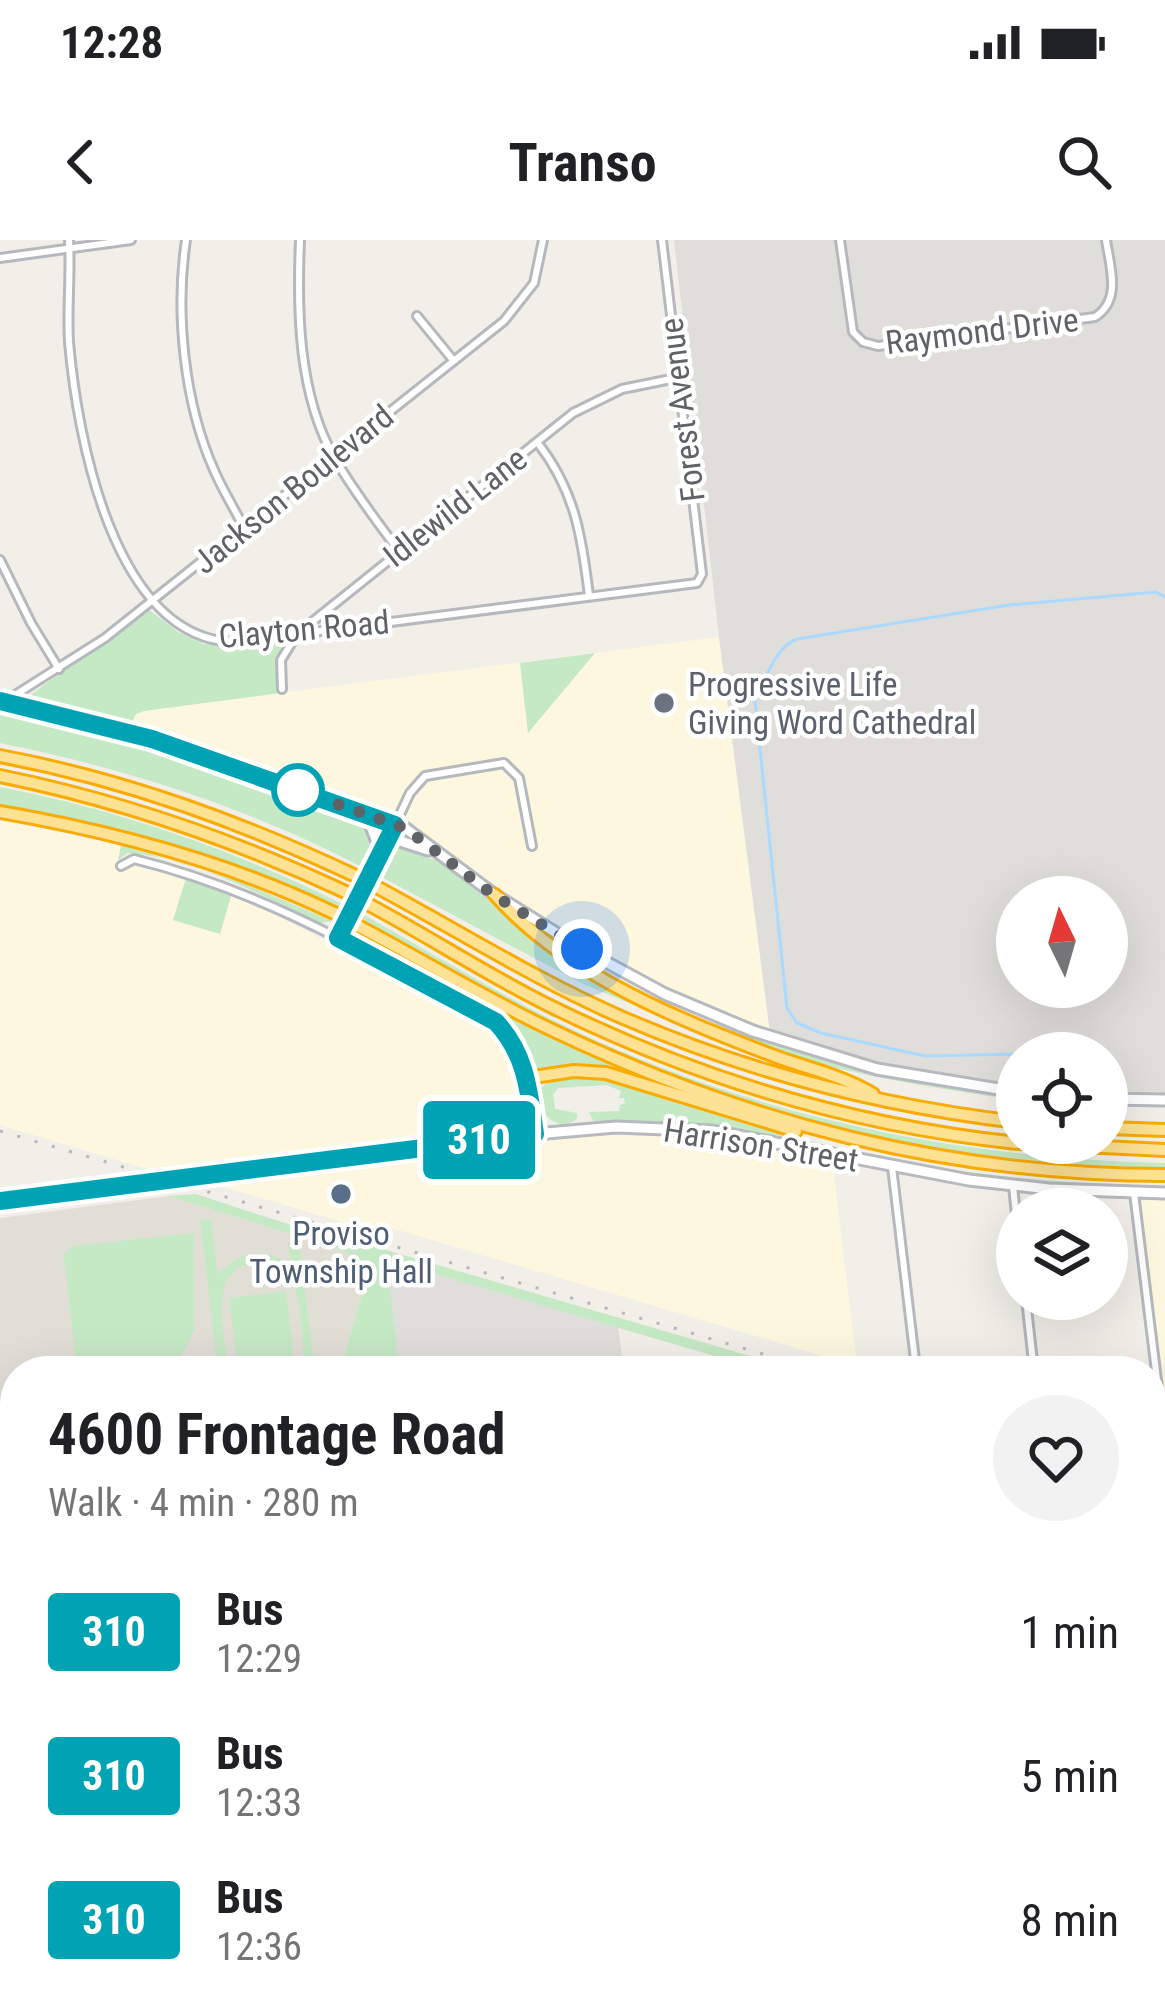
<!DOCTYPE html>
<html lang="en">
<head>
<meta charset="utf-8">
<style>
	:root { --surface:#fff; --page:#f2f2f2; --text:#202124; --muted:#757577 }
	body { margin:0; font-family:"Roboto Condensed",sans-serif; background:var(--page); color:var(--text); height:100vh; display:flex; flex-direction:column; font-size:45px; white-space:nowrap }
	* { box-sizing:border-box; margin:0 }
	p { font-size:39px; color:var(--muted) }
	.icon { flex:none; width:66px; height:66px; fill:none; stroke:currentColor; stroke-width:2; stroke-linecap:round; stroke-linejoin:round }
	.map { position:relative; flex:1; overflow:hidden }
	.details { position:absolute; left:0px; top:1116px; width:1167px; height:660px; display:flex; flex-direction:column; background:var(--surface); border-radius:48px 48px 0 0; box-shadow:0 12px 48px #0002 }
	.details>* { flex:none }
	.badge { padding:0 24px; border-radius:9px; font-size:42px; line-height:78px }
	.needle { width:78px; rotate:355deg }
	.tools { position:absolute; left:996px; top:636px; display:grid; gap:24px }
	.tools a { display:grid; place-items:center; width:132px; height:132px; border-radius:50%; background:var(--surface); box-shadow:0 12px 48px #0002; font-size:60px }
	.you { position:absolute; width:60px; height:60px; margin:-30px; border:9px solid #fff; border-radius:50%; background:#1a73e8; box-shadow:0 0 0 18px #1a73e833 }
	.map>.badge { position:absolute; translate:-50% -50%; box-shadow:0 0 0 6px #fff }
	.round { display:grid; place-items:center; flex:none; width:126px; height:126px; border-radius:63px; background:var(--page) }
	.head { display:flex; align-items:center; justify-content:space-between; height:204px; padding:0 48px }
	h1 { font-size:57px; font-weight:700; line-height:90px }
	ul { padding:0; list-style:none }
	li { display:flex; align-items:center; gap:36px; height:144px; padding:0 48px }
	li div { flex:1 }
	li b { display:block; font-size:45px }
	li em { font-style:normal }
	li .badge { min-width:132px; font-weight:700; text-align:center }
	.status { display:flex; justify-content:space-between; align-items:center; height:84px; padding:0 60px; background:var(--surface); direction:ltr }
	.status svg { height:33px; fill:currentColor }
	header { display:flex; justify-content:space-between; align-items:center; height:156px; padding:0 48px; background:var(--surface); font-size:54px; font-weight:700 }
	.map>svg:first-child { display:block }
</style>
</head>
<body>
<div class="status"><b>12:28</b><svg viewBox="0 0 49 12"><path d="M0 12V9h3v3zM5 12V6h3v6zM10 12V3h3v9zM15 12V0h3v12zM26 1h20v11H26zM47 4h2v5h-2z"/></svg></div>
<header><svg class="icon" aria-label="back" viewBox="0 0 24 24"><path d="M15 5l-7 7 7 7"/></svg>Transo<svg class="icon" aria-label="search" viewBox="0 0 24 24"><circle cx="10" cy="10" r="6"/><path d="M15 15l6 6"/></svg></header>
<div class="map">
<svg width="1165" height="1776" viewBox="0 0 1165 1776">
	<rect width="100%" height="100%" fill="#f1efe8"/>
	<!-- commercial -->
	<g fill="#fef7e0">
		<path d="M719 397 770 793 651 744 545 683 420 594 414 583 384 569 331 557 131 484 136 474 147 470Z"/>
		<path d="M0 580 121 605 119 620 232 653 482 781 501 799 515 824 521 876 497 890 167 935 0 885Z"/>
		<path d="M617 891 728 896 832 918 857 1126 378 984 366 989 197 939 562 894Z"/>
		<path d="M1151 958H1165V1225L1152 1221V1183L1162 1176 1164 1165 1141 971 1142 962Z"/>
	</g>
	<!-- industrial -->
	<g fill="#e0deda" fill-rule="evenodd">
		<path d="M674 0H1165V855L1107 854V813H1017V847L878 824 770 793 719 397ZM1017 657H1107V747H1017Z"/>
		<path d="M386 1020 618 1087 624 1131H399Z"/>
		<path d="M256 1761H875L876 1776H261Z"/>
	</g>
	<!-- education -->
	<path fill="#e1ded6" d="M169 956 347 1012 360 1028 364 1047 340 1131H15V1761H256L260 1776H38L0 1756V978Z"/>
	<!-- green -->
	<g fill="#c5e8c5">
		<path d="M149 370 178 392 204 404 283 402 277 419 280 453 144 471 136 474 131 484 36 461 30 455Z"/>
		<path d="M595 413 528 493 520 423Z"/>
		<path d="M0 468C107 488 209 520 309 563 330 572 360 579 373 598L366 629C250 568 128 529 0 503Z"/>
		<path d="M0 547C120 570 237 611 346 666L337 667C230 615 117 587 0 565Z"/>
		<path d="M392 604 440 622 549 708 670 776 668 779 583 744 376 634Z"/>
		<path d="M121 605 238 641 332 681 321 683C260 656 195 617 127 613L118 620Z"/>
		<path d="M186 638 232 653 220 694 173 680Z"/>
		<path d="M357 671C429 711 499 755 573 790 760 878 959 918 1165 923V928C981 924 799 893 629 819 536 778 449 727 360 679Z"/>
		<path d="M496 770 617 829 616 831 581 826 537 829Z"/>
		<path d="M713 782C810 823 913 843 1017 857V860C951 851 758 822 713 782Z"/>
		<path d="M575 836C650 841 723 878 795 897 916 930 1040 944 1165 946V949L1082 946 959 934 718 887 594 882 589 872 619 871 620 865 625 863 624 858H619L621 851 607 845 558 848 553 855 555 869 577 873V879C562 891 545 880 538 864 538 839 555 839 575 836Z"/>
		<path d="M196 954 309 991 355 1001 802 1131H766L387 1020 399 1131H340L364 1047 360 1028 347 1012 169 956Z"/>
		<path d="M211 979 218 1035C238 1012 266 1005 291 1026L289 1003 299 1002 315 1131H305C302 1105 304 1069 293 1045 288 1033 276 1025 263 1024 203 1017 225 1098 229 1131H218L200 980Z"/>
		<path d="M194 993V1090L180 1118 108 1131H77L64 1015 72 1006Z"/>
		<path d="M286 1051 295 1131H238L229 1058Z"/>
	</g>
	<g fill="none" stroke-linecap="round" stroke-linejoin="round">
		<!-- stream -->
		<path stroke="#aadaff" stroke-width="3" d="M1017 814 925 816 821 793 797 783 787 768 755 461C766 439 774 408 797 399L1009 365 1156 352 1165 357"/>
		<!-- minor casing -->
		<g stroke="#b5b8bc" stroke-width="12">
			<g id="minor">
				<path d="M69 0C71 34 67 68 69 102 77 196 114 399 234 402L697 343 702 334 662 0"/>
				<path d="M186 0C175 72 184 163 214 230 222 249 234 268 244 288"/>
				<path d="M300 0C297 71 298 155 335 219 354 251 377 282 399 311"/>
				<path d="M840 0 853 92 863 102 878 106 1095 77C1122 60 1110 27 1106 0"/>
				<path d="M0 18 131 0"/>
				<path d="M417 76 453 120"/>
				<path d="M537 202C575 250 582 297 589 356"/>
				<path d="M0 320 31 383 59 429"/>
				<path d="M282 449 281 420 297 394 573 173 622 149 676 138"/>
				<path d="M4 462 105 398 504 81 534 43 543 0"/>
				<path d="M395 585 410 553 425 536 504 523 519 538 532 606"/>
				<path d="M121 626 134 619C207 637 272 664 338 698"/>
				<path d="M892 927 915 1120 918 1128 926 1131"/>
				<path d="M1013 946 1017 984"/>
				<path d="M1134 953 1160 1164 1159 1175 1152 1179"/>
				<path d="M1026 1059 1034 1131"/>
				<path d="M683 1131 688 1124 696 1122 727 1131"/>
				<path d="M1152 1326 1165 1325"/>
				<path d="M1152 1468 1165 1467"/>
				<path d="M1152 1626 1165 1621"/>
				<path d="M1152 1664 1165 1662"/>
				<path d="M263 1761 267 1776"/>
				<path d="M940 1761 942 1776"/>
			</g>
		</g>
		<!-- secondary casing -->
		<g stroke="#b6babf" stroke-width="15">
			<g id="secondary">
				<path d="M0 461 152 499 405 588 495 655 582 709 665 754 753 791 877 829 1017 852"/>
				<path d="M367 576 380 610"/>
				<path d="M395 585 338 698 496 782C526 815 529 851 535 894"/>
				<path d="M388 597 428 610"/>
				<path d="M1107 859 1165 860"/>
				<path d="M0 961 535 894 616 887 713 891 969 940 1049 949 1165 953"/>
			</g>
		</g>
		<!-- primary casing -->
		<g stroke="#f2c960" stroke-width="15">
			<path id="primary" d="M1065 1776 1165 1763"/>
		</g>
		<!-- motorway casing -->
		<g stroke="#f9ab00" stroke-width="16">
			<g id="motorway">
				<path d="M0 516C127 540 244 583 360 638"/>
				<path d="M0 536C123 561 238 601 352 655"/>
				<path d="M0 572C116 592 228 622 334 673"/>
				<path d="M371 644C454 688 534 739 621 777 747 832 881 866 1017 882"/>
				<path d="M495 655C566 735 680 780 777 817 810 829 843 836 873 854"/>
				<path d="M362 661C427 695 488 736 554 768 699 839 856 886 1017 903"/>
				<path d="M360 687C424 721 488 760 554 791 750 884 947 935 1165 935"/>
				<path d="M527 838 574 831 606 833 796 891"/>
				<path d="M1107 888 1165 890"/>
				<path d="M1020 903 1165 910"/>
			</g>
		</g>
		<!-- minor -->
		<use href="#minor" stroke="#fff" stroke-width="6"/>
		<!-- secondary -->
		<use href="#secondary" stroke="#fff" stroke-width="9"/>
		<!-- primary -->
		<use href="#primary" stroke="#fff2af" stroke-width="9"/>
		<!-- motorway -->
		<use href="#motorway" stroke="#fde293" stroke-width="10"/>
		<!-- rail -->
		<g stroke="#b6b7b8" stroke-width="3" stroke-dasharray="3 15" stroke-linecap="butt">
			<path d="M0 891 821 1131"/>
			<path d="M1152 1228 1165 1231"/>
		</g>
		<!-- motorway-bridge casing -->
		<g stroke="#f9ab00" stroke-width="16" stroke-linecap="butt">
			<g id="motorway-bridge">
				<path d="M360 638 371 644"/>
				<path d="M352 655 362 661"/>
				<path d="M334 673 360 687"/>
			</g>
		</g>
		<!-- motorway-bridge -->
		<use href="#motorway-bridge" stroke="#fde293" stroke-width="10"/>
	</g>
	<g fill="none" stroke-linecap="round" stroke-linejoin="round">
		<!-- line casing -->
		<g stroke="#fff" stroke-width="27">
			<path id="line" d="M0 461 152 499 395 585 338 698 496 782C526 814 529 851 535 894L0 961"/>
		</g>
		<!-- line -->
		<use href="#line" stroke="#00a3b4" stroke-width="18"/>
		<!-- walk -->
		<path stroke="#5f6368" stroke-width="12" stroke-dasharray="0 21.6" d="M298 550 405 588 495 656 582 709"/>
	</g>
	<!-- markers -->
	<circle fill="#6b7280" stroke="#fff" stroke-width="4.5" cx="664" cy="463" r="12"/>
	<circle fill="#fff" stroke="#00a3b4" stroke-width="6" cx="298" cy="550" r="24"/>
	<circle fill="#5c6f8a" stroke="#fff" stroke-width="4.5" cx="341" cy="954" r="12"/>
	<g text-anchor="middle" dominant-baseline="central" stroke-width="9" stroke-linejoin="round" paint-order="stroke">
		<!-- street labels -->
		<g font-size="33" fill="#5f6368" stroke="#fff">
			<text transform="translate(982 91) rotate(-7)">Raymond Drive</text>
			<text transform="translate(682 170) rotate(-97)">Forest Avenue</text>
			<text transform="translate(293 249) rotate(-39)">Jackson Boulevard</text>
			<text transform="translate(455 267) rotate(-38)">Idlewild Lane</text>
			<text transform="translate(304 389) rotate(-5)">Clayton Road</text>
			<text transform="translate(761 905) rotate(9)">Harrison Street</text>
		</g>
		<!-- worship labels -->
		<g font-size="33" fill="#5b616d" stroke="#fff" text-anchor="start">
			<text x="688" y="444">Progressive Life<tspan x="688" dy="38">Giving Word Cathedral</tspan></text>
		</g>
		<!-- service labels -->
		<g font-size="33" fill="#4e5e75" stroke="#fff">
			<text x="341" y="993">Proviso<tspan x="341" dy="38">Township Hall</tspan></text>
		</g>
	</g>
</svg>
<div class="tools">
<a><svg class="needle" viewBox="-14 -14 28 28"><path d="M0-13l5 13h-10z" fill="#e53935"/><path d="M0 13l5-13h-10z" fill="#757577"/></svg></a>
<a><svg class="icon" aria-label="locate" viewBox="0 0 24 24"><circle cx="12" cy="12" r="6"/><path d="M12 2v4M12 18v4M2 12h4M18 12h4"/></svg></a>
<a><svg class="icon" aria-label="layers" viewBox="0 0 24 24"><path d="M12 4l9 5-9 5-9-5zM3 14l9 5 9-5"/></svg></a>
</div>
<div class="you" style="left:582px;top:709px"></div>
<b class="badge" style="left:479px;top:900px;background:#00a3b4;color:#fff">310</b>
<section class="details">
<div class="head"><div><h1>4600 Frontage Road</h1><p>Walk · 4 min · 280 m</p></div><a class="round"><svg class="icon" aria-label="heart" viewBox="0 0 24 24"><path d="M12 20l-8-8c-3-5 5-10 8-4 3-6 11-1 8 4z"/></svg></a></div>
<ul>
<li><span class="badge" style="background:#00a3b4;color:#fff">310</span><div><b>Bus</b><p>12:29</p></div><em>1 min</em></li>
<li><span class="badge" style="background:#00a3b4;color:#fff">310</span><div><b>Bus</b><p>12:33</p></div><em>5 min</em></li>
<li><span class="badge" style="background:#00a3b4;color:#fff">310</span><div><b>Bus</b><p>12:36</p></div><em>8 min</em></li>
</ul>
</section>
</div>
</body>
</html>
